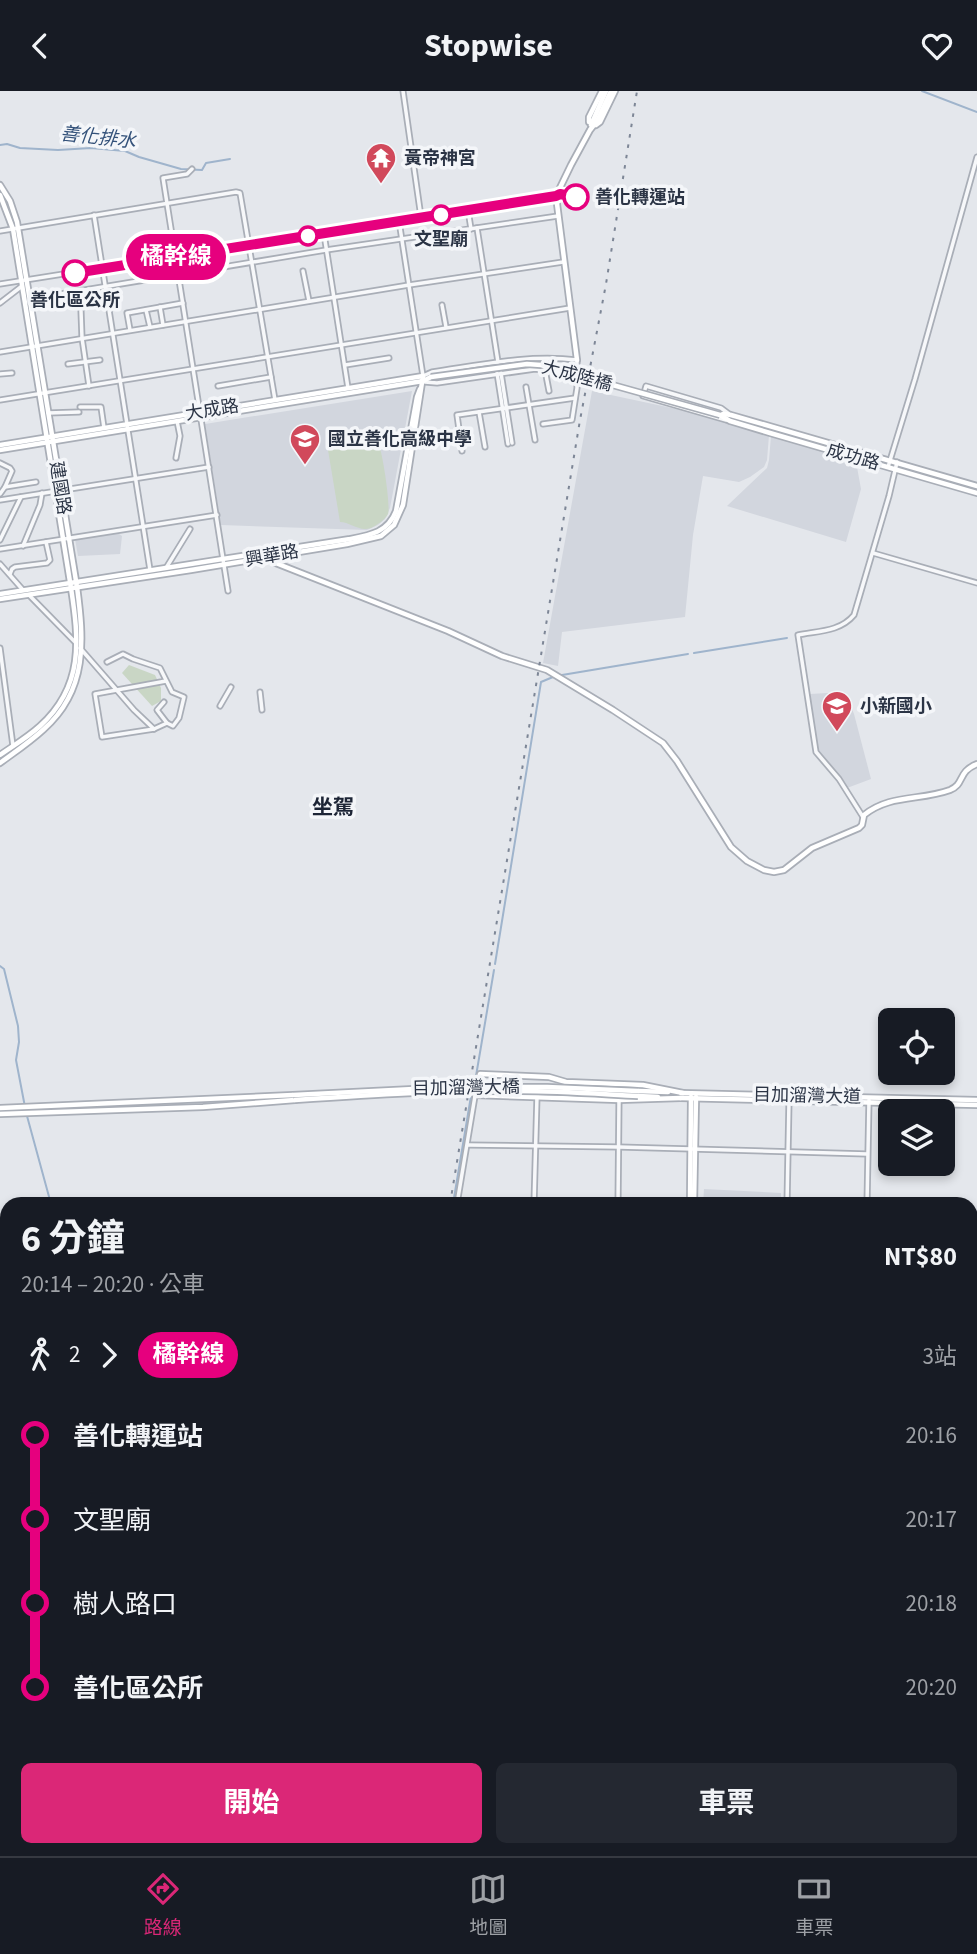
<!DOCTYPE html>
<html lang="zh-TW">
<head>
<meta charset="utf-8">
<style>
	:root { --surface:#171b24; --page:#242831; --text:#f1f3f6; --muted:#9ea1a6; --line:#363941; --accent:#db2777 }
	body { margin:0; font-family:"Source Sans 3","Noto Sans TC",sans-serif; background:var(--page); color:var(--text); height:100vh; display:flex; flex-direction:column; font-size:26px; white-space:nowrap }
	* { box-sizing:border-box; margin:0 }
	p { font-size:23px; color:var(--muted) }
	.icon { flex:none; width:38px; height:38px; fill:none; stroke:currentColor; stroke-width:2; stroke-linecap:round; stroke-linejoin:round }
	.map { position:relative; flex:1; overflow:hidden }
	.details { position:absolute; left:0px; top:1106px; width:978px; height:660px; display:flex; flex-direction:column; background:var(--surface); border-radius:21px 21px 0 0; box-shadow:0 4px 10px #0003 }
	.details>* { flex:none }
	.badge { padding:0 14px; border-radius:23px; font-size:24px; line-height:46px }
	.fabs { position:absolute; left:878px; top:917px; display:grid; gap:14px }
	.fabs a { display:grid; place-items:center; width:77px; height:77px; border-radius:10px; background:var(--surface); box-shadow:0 4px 10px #0003; font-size:35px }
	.map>.badge { position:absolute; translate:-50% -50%; box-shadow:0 0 0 4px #fff }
	.legs { display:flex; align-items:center; gap:10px; height:77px; padding:0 21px; font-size:23px }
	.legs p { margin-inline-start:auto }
	.summary { display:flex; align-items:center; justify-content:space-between; height:119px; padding:0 21px }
	h1 { font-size:38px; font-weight:700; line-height:52px }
	.cta { display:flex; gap:14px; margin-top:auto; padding:14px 21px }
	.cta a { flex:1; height:80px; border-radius:10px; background:var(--accent); color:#fff; font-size:28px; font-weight:700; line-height:80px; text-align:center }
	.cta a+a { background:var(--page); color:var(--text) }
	ul { padding:0 21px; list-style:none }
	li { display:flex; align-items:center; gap:24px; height:84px; font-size:26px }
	li i { display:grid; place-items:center; width:10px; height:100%; margin:0 9px; background:currentColor }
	li i::after { content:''; width:18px; height:18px; margin:-9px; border:5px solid; border-radius:50%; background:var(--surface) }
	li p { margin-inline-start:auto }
	li:first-child i { background:linear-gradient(#0000 50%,currentColor 0) }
	li:last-child i { background:linear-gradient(currentColor 50%,#0000 0) }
	header { display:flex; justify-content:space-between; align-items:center; height:91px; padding:0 21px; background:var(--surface); font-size:32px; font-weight:700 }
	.dock { display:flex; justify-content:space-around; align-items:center; height:98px; border-top:2px solid var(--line); background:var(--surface); font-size:19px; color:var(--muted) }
	.dock a { display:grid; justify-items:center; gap:4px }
	.dock .on { color:var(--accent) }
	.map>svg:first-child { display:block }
</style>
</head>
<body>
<header><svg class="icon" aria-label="back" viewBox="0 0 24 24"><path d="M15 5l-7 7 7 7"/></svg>Stopwise<svg class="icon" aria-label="heart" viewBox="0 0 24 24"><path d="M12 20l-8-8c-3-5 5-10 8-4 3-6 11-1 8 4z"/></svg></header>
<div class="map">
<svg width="977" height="1765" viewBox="0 0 977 1765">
	<rect width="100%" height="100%" fill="#e4e7ec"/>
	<!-- built -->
	<g fill="#d2d6de">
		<path d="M412 300 390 417 385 428 378 434 367 439 221 434 205 333Z"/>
		<path d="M592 300 686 320 769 344 767 369 764 376 750 386 739 391 703 385 693 444 685 526 562 541 558 575 543 572Z"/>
		<path d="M771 345 860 371V376H857L861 398 846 451 727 415 767 377 769 369Z"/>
		<path d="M116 441 122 445 120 463 78 465 75 448Z"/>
		<path d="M845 601 854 623 871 688 847 697 836 680 817 661 810 603Z"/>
		<path d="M704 1098 781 1102V1113H703Z"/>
	</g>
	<!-- green -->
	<g fill="#c9d6c5">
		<path d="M353 339C361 340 373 340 377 348 382 356 391 416 388 423 385 429 377 434 371 437 359 441 350 431 340 431L327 353C336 350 342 341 353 339Z"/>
		<path d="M129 574 155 584 161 597V610L152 615 122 582Z"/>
		<path d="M352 1759H551V1765H351Z"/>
	</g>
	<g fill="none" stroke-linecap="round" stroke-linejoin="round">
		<!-- stream -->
		<g stroke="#9fb4cc" stroke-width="2">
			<path d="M922 0 977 21"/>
			<path d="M0 54 7 53 20 57 58 59 91 57 125 60 139 66 181 78 202 79 206 72 230 68"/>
			<path d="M694 562 787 547"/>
			<path d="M562 584 688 563"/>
			<path d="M495 873 541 591 553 586"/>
			<path d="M0 875 4 878 18 935 19 951 16 969 25 1016"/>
			<path d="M473 993 476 985 494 879"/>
			<path d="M27 1025 51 1113"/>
			<path d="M453 1113 471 1005"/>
			<path d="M971 1498H977"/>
			<path d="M0 1516 7 1513"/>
			<path d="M322 1765 323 1759"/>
		</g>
		<!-- street casing -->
		<g stroke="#a9aeb7" stroke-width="7">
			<g id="street">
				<path d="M403 0 421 126"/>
				<path d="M192 78 187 83 163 87 228 500"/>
				<path d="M468 119 471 138"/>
				<path d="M94 124 150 479"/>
				<path d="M399 130 423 285 432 281C480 274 528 263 577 269V297L572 329 543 333"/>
				<path d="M477 137 498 271"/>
				<path d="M0 140 236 101 240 102 275 309"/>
				<path d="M324 143 348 297"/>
				<path d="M303 180 309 210"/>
				<path d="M0 193 556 105"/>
				<path d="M30 208 326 159 558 125"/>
				<path d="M0 212 22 195"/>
				<path d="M442 214 446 236"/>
				<path d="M160 216 163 234"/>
				<path d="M146 219 150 236"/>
				<path d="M81 220 82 247 89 295"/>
				<path d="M130 239 127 222 183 212"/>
				<path d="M0 261 409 194 563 171"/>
				<path d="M68 273 100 269"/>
				<path d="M345 274 389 267"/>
				<path d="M545 279 549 300"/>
				<path d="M497 282 508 353"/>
				<path d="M501 282 512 352"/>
				<path d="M0 283 12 282"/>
				<path d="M425 291 437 292 535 278 548 280 577 289"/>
				<path d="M218 295 271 286"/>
				<path d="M526 296 535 349"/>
				<path d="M0 309 570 217"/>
				<path d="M80 316H101L104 337"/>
				<path d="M479 321 485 356"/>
				<path d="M48 322 79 321"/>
				<path d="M726 329 643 305 646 295 721 317 729 323"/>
				<path d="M462 360 457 324 575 307"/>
				<path d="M176 367 180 345 177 330"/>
				<path d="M0 372 10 377 12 380 5 396"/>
				<path d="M888 376 915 288 977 66"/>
				<path d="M0 403 5 396 36 391"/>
				<path d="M0 409 209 376"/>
				<path d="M0 449 21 406"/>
				<path d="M23 455 40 414 42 402"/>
				<path d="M0 458 217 424"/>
				<path d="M873 462 977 492"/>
				<path d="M0 473 23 499"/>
				<path d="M166 477 190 438"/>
				<path d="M10 483 12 478 15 476 47 472 50 469 46 451"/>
				<path d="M29 504 75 551"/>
				<path d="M0 557 13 655"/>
				<path d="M80 557 134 619 154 638"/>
				<path d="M107 571 123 563 133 568 160 577 172 601 184 606 179 627 173 635 167 632 154 638 102 646 95 603 166 590"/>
				<path d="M260 601 262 619"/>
				<path d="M164 611 157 619 167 632"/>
				<path d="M220 615 231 596"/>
				<path d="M863 726 839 688 816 661 798 544C817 540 840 541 854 524L889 405 897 371"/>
				<path d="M468 1054 619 1056 867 1063"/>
				<path d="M457 1113 475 1005"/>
				<path d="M534 1113 537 1005"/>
				<path d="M618 1113 619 1009"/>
				<path d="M787 1113 789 1010"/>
				<path d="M867 1113 869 1009"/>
			</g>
		</g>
		<!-- secondary casing -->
		<g stroke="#a9aeb7" stroke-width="8">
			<g id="secondary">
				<path d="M589 31V26L602 0"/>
				<path d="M591 34 606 0"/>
				<path d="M596 34 600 31 615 0"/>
				<path d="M0 94 10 110 17 131 77 496C84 549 88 599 44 638 30 651 15 661 0 672"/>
				<path d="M0 104 13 138 71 497C79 549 84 595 40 635 28 646 13 655 0 664"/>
				<path d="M577 269 556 105 571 74 590 39 597 30 611 0"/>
				<path d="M720 324 730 330 770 342 977 402"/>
				<path d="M720 324 724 323 731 324 977 395"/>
				<path d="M0 354 423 285"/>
				<path d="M0 359 423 290 431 286"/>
				<path d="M263 467 448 540 502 565 547 579 613 619 663 652 677 670 731 756 747 770 764 779 774 781 784 779 812 757 859 737 862 734 864 724C890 703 920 710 950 699 965 693 957 681 977 673"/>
				<path d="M0 503 350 448C371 444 388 441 396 420L417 306 420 298"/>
				<path d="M0 508 191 479 347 453 381 445 394 434 403 414 423 285"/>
				<path d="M638 1000 668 1001"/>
				<path d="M681 1002 977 1009"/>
				<path d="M638 1005 658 1006"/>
				<path d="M680 1007 977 1014"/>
				<path d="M681 1007 619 1009 475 1004 480 983 549 986 566 991 643 994 683 1002"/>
				<path d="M0 1017 293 1004"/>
				<path d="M0 1023 203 1016 295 1009"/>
				<path d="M690 1113 691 1006"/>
				<path d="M694 1113 696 1006"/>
				<path d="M971 1530 977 1527"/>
				<path d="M971 1537 977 1534"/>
				<path d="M49 1765 73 1759"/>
				<path d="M80 1765 105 1759"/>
			</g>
		</g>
		<!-- street -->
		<use href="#street" stroke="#f7f8fa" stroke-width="3.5"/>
		<!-- secondary -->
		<use href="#secondary" stroke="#fff" stroke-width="4.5"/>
		<!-- rail -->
		<g stroke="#7d8696" stroke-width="2" stroke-dasharray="3.5 7" stroke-linecap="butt">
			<path d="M450 1113 580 329 606 193 637 0"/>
			<path d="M336 1765 337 1759"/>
		</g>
		<!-- secondary-bridge casing -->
		<g stroke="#a9aeb7" stroke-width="8" stroke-linecap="butt">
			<g id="secondary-bridge">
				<path d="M431 286 527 273 541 274 720 324"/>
				<path d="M293 1004 454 996H547L638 1000"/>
				<path d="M295 1009C370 1004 445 999 520 1000 559 1000 599 1003 638 1005"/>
			</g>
		</g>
		<!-- secondary-bridge -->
		<use href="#secondary-bridge" stroke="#fff" stroke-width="4.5"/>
	</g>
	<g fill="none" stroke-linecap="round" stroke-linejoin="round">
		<!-- line-1 casing -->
		<g stroke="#fff" stroke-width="16">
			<path id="line-1" d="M75 182 556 105 560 103 576 106"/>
		</g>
		<!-- line-1 -->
		<use href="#line-1" stroke="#e6007e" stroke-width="10"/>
	</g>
	<!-- icons -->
	<defs>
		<g id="temple-pin" transform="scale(1.575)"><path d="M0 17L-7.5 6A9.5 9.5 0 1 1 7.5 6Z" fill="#d1495b" stroke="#f4f6f9"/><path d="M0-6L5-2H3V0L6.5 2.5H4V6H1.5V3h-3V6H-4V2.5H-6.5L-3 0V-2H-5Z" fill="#fff"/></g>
		<g id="school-pin" transform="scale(1.575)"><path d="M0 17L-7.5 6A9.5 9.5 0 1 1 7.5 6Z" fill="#d1495b" stroke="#f4f6f9"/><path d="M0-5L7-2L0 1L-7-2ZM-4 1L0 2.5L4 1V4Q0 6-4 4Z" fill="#fff"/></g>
	</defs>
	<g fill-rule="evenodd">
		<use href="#temple-pin" x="381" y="67"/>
		<use href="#school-pin" x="305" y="348"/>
		<use href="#school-pin" x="837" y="615"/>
	</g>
	<!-- markers -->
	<g fill="#fff" stroke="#e6007e" stroke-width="3.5">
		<circle cx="576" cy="106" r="12"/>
		<circle cx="441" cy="124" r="9"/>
		<circle cx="308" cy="145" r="9"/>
		<circle cx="75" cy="182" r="12"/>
	</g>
	<g text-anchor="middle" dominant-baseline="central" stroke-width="7" stroke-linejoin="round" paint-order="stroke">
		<!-- poi labels -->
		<g font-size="18" font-weight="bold" fill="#2b3445" stroke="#f4f6f9" text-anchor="start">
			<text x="404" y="67">黃帝神宮</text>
			<text x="328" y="348">國立善化高級中學</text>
			<text x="860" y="615">小新國小</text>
		</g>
		<!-- stop labels -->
		<g font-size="18" font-weight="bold" fill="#2b3445" stroke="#f4f6f9">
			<text x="595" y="106" text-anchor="start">善化轉運站</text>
			<text x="441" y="148">文聖廟</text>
			<text x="75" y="209">善化區公所</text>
		</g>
		<!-- street labels -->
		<g font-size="18" fill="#2b3445" stroke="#f4f6f9">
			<text transform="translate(577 285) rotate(15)">大成陸橋</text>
			<text transform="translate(212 319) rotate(-9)">大成路</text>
			<text transform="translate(853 366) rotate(16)">成功路</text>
			<text transform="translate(60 397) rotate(81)">建國路</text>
			<text transform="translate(272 465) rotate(-10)">興華路</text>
			<text transform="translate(466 997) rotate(-1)">目加溜灣大橋</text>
			<text transform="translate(807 1005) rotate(1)">目加溜灣大道</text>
		</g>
		<!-- water labels -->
		<g font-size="19" font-style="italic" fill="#34527a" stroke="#f4f6f9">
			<text transform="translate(98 47) rotate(6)">善化排水</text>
		</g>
		<!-- quarter labels -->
		<g font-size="21" font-weight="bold" fill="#1d2536" stroke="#f4f6f9">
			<text x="333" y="716">坐駕</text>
		</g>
	</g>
</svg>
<div class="fabs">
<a><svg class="icon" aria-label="locate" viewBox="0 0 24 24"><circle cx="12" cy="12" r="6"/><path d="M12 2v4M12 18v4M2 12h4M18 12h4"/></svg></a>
<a><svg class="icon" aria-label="layers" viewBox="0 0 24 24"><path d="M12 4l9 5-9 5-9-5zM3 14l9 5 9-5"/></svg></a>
</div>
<b class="badge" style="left:176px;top:166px;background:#e6007e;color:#fff">橘幹線</b>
<section class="details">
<div class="summary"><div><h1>6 分鐘</h1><p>20:14 – 20:20 · 公車</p></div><b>NT$80</b></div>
<div class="legs"><svg class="icon" aria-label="walk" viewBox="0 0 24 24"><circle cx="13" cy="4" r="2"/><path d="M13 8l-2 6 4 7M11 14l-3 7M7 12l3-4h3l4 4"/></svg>2<svg class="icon" aria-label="forward" viewBox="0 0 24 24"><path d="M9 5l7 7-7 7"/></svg><b class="badge" style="background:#e6007e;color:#fff">橘幹線</b><p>3站</p></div>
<ul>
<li><i style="color:#e6007e"></i><b>善化轉運站</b><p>20:16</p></li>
<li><i style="color:#e6007e"></i><span>文聖廟</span><p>20:17</p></li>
<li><i style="color:#e6007e"></i><span>樹人路口</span><p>20:18</p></li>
<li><i style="color:#e6007e"></i><b>善化區公所</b><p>20:20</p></li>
</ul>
<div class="cta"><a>開始</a><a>車票</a></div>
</section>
</div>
<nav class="dock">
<a class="on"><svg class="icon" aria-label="directions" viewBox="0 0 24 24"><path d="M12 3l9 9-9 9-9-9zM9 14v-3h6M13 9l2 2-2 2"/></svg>路線</a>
<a><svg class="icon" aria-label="map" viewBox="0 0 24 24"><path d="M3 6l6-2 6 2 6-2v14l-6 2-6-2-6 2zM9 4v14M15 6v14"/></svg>地圖</a>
<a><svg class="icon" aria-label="tickets" viewBox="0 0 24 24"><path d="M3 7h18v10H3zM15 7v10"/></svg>車票</a>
</nav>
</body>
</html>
